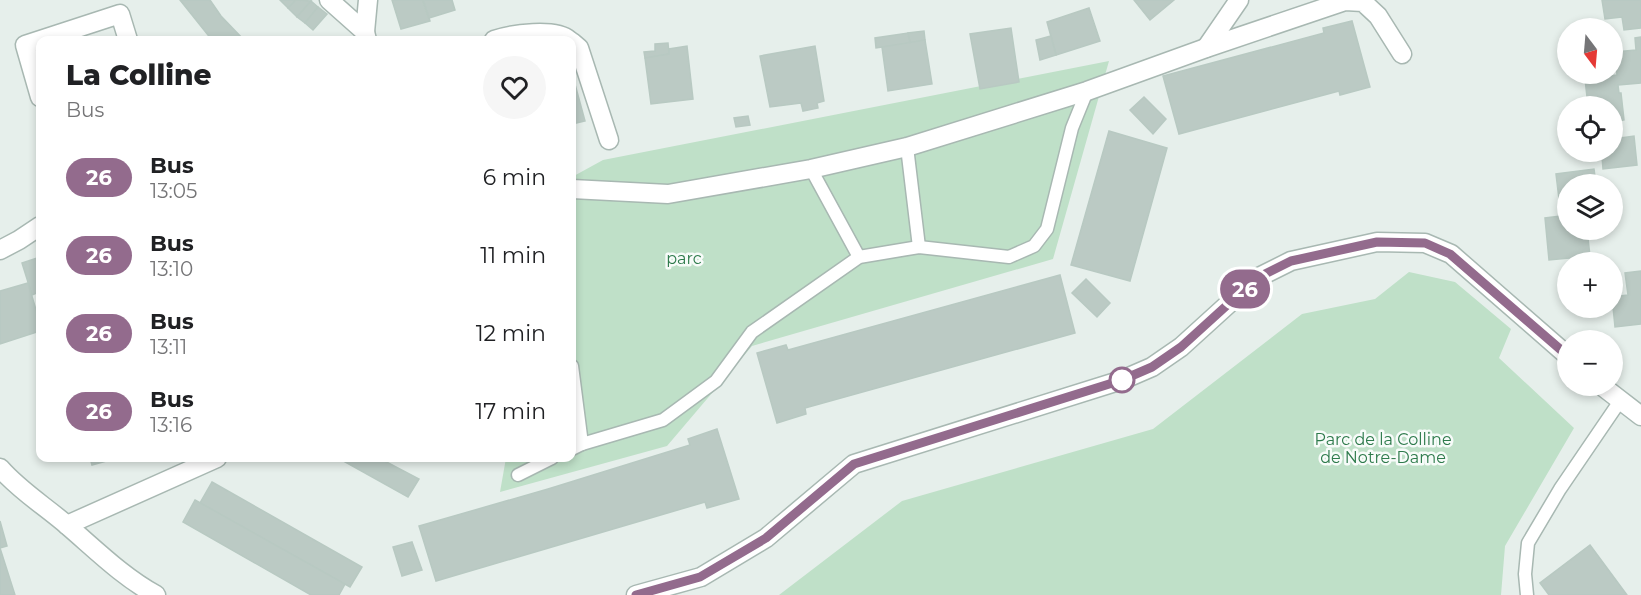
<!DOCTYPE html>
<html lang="fr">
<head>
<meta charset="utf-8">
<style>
	:root { --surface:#fff; --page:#f6f6f6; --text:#202124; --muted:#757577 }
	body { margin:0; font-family:Montserrat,sans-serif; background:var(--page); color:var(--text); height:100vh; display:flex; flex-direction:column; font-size:22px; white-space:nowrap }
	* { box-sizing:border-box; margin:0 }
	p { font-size:20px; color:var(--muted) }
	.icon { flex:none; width:33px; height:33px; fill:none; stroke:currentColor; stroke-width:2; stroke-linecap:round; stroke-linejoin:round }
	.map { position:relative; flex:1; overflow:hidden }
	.details { position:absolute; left:36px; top:36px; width:540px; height:426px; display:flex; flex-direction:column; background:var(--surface); border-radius:12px; box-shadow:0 3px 9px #0003 }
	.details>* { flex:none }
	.badge { padding:0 12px; border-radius:20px; font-size:21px; line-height:39px }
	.needle { width:39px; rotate:164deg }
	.fabs { position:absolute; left:1557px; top:18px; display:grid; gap:12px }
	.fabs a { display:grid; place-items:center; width:66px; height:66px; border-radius:50%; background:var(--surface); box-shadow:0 3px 9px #0003; font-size:30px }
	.map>.badge { position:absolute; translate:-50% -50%; box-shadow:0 0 0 3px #fff }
	.round { display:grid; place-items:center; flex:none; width:63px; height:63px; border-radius:32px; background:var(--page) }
	.head { display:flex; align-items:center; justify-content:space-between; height:102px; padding:0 30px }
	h1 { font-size:28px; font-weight:800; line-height:45px }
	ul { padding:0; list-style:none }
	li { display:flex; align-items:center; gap:18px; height:78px; padding:0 30px }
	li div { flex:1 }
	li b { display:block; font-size:22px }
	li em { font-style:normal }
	li .badge { min-width:66px; font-weight:700; text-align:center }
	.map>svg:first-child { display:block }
</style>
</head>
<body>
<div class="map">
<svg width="1641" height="595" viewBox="0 0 1641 595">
	<rect width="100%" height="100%" fill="#e6efeb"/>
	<!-- green -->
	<g fill="#bfe0c8">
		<path d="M1109 61 1053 259 752 346 667 446 500 492 506 458H572V177L603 160Z"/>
		<path d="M1409 272 1455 282 1511 329 1499 358 1574 428 1505 546 1501 595H779L902 501 1153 429 1302 314 1375 299Z"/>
	</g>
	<!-- building -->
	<g fill="#bbcac4" stroke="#b8c9c2" stroke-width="1.5">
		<path d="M180 0H210L221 16 244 40H212Z"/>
		<path d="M280 0H296L288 8Z"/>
		<path d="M296 0 311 1 297 17 288 8Z"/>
		<path d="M392 0H423L430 21 401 29Z"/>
		<path d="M423 0H452L455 10 429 18Z"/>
		<path d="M1134 0H1174L1150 20Z"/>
		<path d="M1602 0H1641V28L1624 30 1622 17 1605 19Z"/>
		<path d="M311 1 318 7 305 23 297 17Z"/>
		<path d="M318 7 327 14 313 30 305 23Z"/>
		<path d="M1089 8 1100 41 1056 55 1047 22Z"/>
		<path d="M1352 21 1370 87 1340 95 1339 91 1179 134 1163 76 1324 33 1323 28Z"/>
		<path d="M1011 28 1019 82 980 89 970 34Z"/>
		<path d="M924 31 925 40 910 43 908 33Z"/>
		<path d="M908 33 910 43 876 48 875 38Z"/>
		<path d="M1051 36 1056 55 1040 60 1036 40Z"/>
		<path d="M1641 37V83L1618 85 1619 93H1621L1624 120 1612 122V106H1588L1585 79 1617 75 1615 52 1636 50 1635 38Z"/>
		<path d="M925 40 932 84 888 91 882 47Z"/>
		<path d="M668 43 669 54 645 58 644 52 655 51V44Z"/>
		<path d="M687 46 693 99 651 104 645 58 669 54V49Z"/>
		<path d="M815 46 824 101 817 103 818 108 803 111 801 103 770 107 760 56Z"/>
		<path d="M573 77 585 121 572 124V78Z"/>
		<path d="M1144 97 1166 119 1153 134 1130 110Z"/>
		<path d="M748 116 750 125 736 127 734 118Z"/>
		<path d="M1109 131 1167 148 1130 281 1071 265Z"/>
		<path d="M1634 136 1637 165 1603 169 1602 156 1584 158V152H1612V137L1613 139Z"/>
		<path d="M1594 169 1596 184H1568V230H1587L1590 256 1549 260 1545 218 1561 216 1556 174Z"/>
		<path d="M40 257V297L39 292 32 295 22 263Z"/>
		<path d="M1641 271V324L1615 327 1612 297 1628 295 1625 273Z"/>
		<path d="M1060 275 1075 333 805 408 806 414 777 423 757 353 786 345 788 350Z"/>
		<path d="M1086 279 1110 303 1097 317 1072 293Z"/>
		<path d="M28 283 40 323V331L0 344V291Z"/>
		<path d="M717 429 739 499 707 508 705 502 436 581 419 526 548 489 690 445 688 439Z"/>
		<path d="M90 458H117L92 465Z"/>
		<path d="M338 458H379L419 479 408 497Z"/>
		<path d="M212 482 362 567 350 587 200 503Z"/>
		<path d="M195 500 345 584 339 595H311L183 522Z"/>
		<path d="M0 521 7 546 0 548Z"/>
		<path d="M412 542 422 570 402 576 393 547Z"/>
		<path d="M1590 545 1627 595H1549L1540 583Z"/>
		<path d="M0 548 15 595H0Z"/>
	</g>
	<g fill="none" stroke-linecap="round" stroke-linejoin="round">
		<!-- lane casing -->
		<g stroke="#a8b8b2" stroke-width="15">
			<g id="lane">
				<path d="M907 147 919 247"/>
				<path d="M811 169 859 257"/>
				<path d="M572 366 582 444 572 449"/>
				<path d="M582 444 663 420 716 381 752 332 859 257 919 247 1009 257 1034 246 1047 229 1072 128 1087 91"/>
				<path d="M518 475 552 458"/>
				<path d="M1527 595 1525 574 1528 543 1560 489 1620 401"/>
			</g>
		</g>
		<!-- street casing -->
		<g stroke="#a8b8b2" stroke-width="21">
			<g id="street">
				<path d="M329 0 365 32 367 40"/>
				<path d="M365 32 368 0"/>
				<path d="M494 40C512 34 555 28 569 40"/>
				<path d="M572 42 579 48 609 140"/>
				<path d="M1206 48 1239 0"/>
				<path d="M40 97 25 45 120 14 128 40"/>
				<path d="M572 189 668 194 811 169 907 147 1087 91 1206 48 1345 1 1363 2 1378 16 1402 54"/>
				<path d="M0 250 19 240 40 226"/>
				<path d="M1602 386 1641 416"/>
				<path d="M0 468C20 491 45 506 68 526 96 550 123 577 156 595"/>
				<path d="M67 525 217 458"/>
				<path d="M636 595 701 577 766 538 854 464 1122 380 1152 367 1181 347 1257 278 1291 261 1377 242 1425 243 1451 254 1568 356"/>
			</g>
		</g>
		<!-- lane -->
		<use href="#lane" stroke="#fff" stroke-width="12"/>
		<!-- street -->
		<use href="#street" stroke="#fff" stroke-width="18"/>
	</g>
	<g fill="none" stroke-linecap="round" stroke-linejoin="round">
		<!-- line casing -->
		<g stroke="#fff" stroke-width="14">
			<path id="line" d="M636 595 700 577 766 538 854 464 1122 380 1152 367 1181 347 1257 278 1291 261 1377 242 1425 243 1450 254 1568 356"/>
		</g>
		<!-- line -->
		<use href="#line" stroke="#936b8d" stroke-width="9"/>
	</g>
	<!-- markers -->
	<circle fill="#fff" stroke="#936b8d" stroke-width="3" cx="1122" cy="380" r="12"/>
	<g text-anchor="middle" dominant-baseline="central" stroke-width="5" stroke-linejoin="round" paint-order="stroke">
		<!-- park labels -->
		<g font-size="16" fill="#2d7a4b" stroke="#f7fbf9">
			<text x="684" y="258">parc</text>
			<text x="1383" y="439">Parc de la Colline<tspan x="1383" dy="18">de Notre-Dame</tspan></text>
		</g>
	</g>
</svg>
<div class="fabs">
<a><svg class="needle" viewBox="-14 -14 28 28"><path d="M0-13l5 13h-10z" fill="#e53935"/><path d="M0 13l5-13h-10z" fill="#757577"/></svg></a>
<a><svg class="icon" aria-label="locate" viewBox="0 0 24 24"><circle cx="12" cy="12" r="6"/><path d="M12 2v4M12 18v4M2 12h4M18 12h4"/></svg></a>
<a><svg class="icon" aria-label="layers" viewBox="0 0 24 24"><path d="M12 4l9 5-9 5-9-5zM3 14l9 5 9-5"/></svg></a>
<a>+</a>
<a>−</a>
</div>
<b class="badge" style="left:1245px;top:289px;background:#936b8d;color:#fff">26</b>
<section class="details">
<div class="head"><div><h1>La Colline</h1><p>Bus</p></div><a class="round"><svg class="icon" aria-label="heart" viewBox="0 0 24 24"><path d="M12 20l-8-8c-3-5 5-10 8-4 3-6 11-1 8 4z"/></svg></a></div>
<ul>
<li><span class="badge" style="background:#936b8d;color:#fff">26</span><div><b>Bus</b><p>13:05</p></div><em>6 min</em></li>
<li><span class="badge" style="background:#936b8d;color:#fff">26</span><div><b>Bus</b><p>13:10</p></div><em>11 min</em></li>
<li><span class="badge" style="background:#936b8d;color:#fff">26</span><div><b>Bus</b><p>13:11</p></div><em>12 min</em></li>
<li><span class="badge" style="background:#936b8d;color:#fff">26</span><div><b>Bus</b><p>13:16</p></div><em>17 min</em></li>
</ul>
</section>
</div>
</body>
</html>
